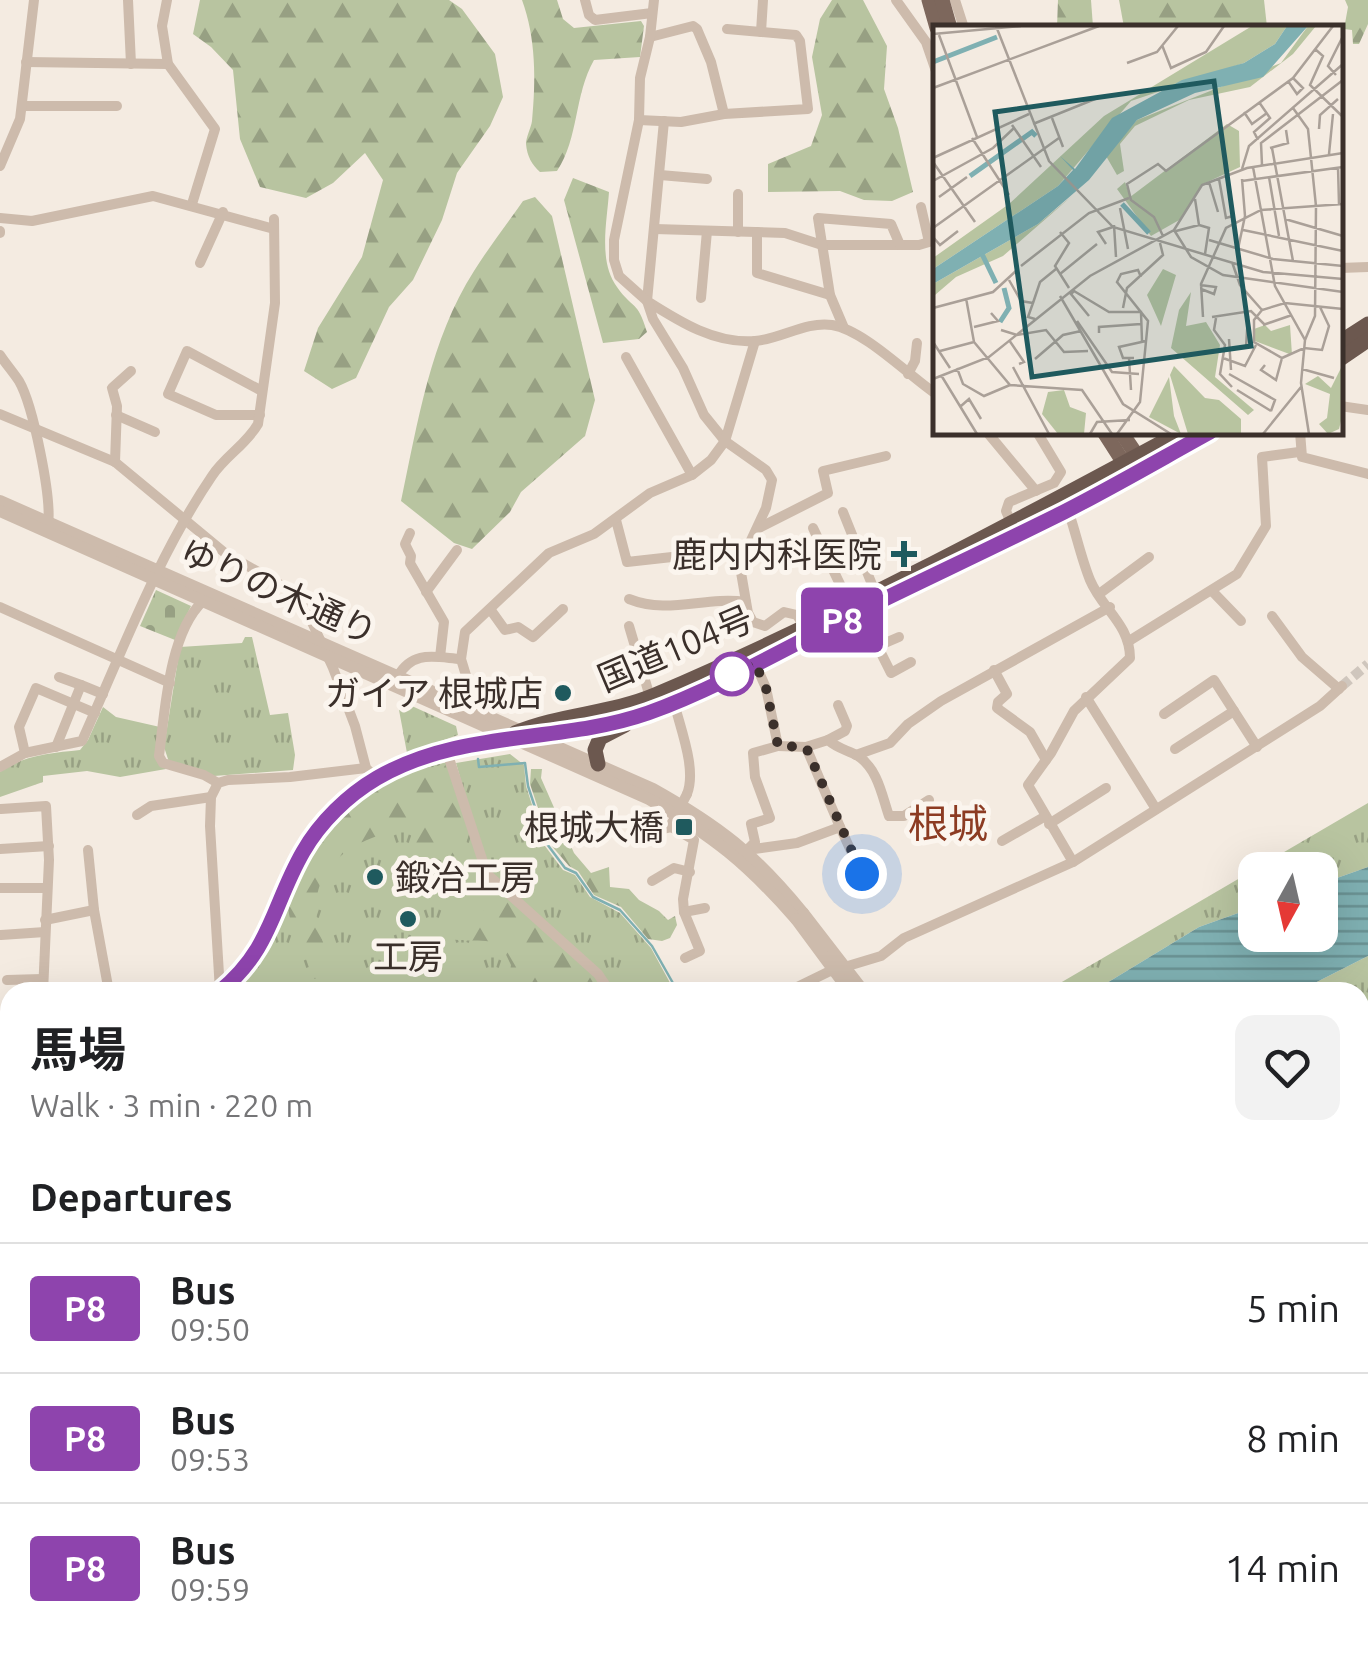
<!DOCTYPE html>
<html lang="en">
<head>
<meta charset="utf-8">
<style>
	:root { --surface:#fff; --page:#f2f2f2; --text:#202124; --muted:#757577; --line:#e0e0e0 }
	body { margin:0; font-family:Ubuntu,"Noto Sans JP",sans-serif; background:var(--page); color:var(--text); height:100vh; display:flex; flex-direction:column; font-size:38px; white-space:nowrap }
	* { box-sizing:border-box; margin:0 }
	p { font-size:32px; color:var(--muted) }
	.icon { flex:none; width:55px; height:55px; fill:none; stroke:currentColor; stroke-width:2; stroke-linecap:round; stroke-linejoin:round }
	.map { position:relative; flex:1; overflow:hidden }
	.details { position:absolute; left:0px; top:982px; width:1370px; height:672px; display:flex; flex-direction:column; background:var(--surface); border-radius:30px 30px 0 0; box-shadow:0 10px 40px #0002 }
	.details>* { flex:none }
	.badge { padding:0 20px; border-radius:8px; font-size:35px; line-height:65px }
	.needle { width:65px; rotate:188deg }
	.tools { position:absolute; left:1238px; top:852px; display:grid; gap:20px }
	.tools a { display:grid; place-items:center; width:100px; height:100px; border-radius:20px; background:var(--surface); box-shadow:0 10px 40px #0002; font-size:50px }
	.you { position:absolute; width:50px; height:50px; margin:-25px; border:8px solid #fff; border-radius:50%; background:#1a73e8; box-shadow:0 0 0 15px #1a73e833 }
	.map>.badge { position:absolute; translate:-50% -50%; box-shadow:0 0 0 5px #fff }
	h2 { padding:0 30px; font-size:38px; line-height:90px }
	.round { display:grid; place-items:center; flex:none; width:105px; height:105px; border-radius:20px; background:var(--page) }
	.headline { display:flex; align-items:center; justify-content:space-between; height:170px; padding:0 30px }
	h1 { font-size:48px; font-weight:700; line-height:75px }
	ul { padding:0; list-style:none }
	li { display:flex; align-items:center; gap:30px; height:130px; padding:0 30px; border-top:2px solid var(--line) }
	li div { flex:1 }
	li b { display:block; font-size:38px }
	li em { font-style:normal }
	li .badge { min-width:110px; font-weight:700; text-align:center }
	.map>svg:first-child { display:block }
</style>
</head>
<body>
<div class="map">
<svg width="1368" height="1653" viewBox="0 0 1368 1653">
	<defs>
		<pattern id="grass-tufts" width="24" height="20" patternUnits="userSpaceOnUse" patternTransform="scale(2.5)"><rect width="24" height="20" fill="#b8c4a0"/><path d="M3 7l-1-3M5 7V3M7 7l1-3M15 17l-1-3M17 17v-4M19 17l1-3" fill="none" stroke="#97a083"/></pattern>
		<pattern id="forest-firs" width="22" height="20" patternUnits="userSpaceOnUse" patternTransform="scale(2.5)"><rect width="22" height="20" fill="#b8c4a0"/><path d="M5 1l3.5 6h-7zM16 11l3.5 6h-7z" fill="#97a083"/></pattern>
		<pattern id="cemetery-stones" width="16" height="16" patternUnits="userSpaceOnUse" patternTransform="scale(2.5)"><rect width="16" height="16" fill="#b8c4a0"/><path d="M2 7V4a2 2 0 0 1 4 0v3zM10 15v-3a2 2 0 0 1 4 0v3z" fill="#97a083"/></pattern>
		<pattern id="water-rules" width="6" height="5" patternUnits="userSpaceOnUse" patternTransform="scale(2.5)"><rect width="6" height="5" fill="#7fb0b2"/><path d="M0 2.5h6" fill="none" stroke="#699091"/></pattern>
	</defs>
	<rect width="100%" height="100%" fill="#f4ebe1"/>
	<!-- grass -->
	<g fill="url(#grass-tufts)">
		<path d="M245 637H252L270 715 288 713 295 755 293 770 214 776 169 762 164 747 180 647 242 643Z"/>
		<path d="M403 702 456 726 458 735 407 753 399 710Z"/>
		<path d="M103 707 116 717 160 727 156 755 166 769 120 777 87 771 43 776V782L0 797V772C23 755 52 753 80 750L88 740Z"/>
		<path d="M510 754 524 765 526 786 545 846 563 870 575 875 590 897 620 913 651 948 675 992H612L495 879 484 863 456 763Z"/>
		<path d="M448 762 480 864 596 976 607 992H228C247 971 269 950 281 925 288 908 291 890 298 873 328 809 381 776 448 762Z"/>
		<path d="M1368 803V867L1320 884V870H1255V907L1199 927 1092 992H1056L1055 986Z"/>
		<path d="M1368 956V1073L1360 1079V992H1297Z"/>
		<path d="M10 1069V1353L0 1358V1071Z"/>
		<path d="M322 1645H498L481 1653H297Z"/>
	</g>
	<!-- forest -->
	<g fill="url(#forest-firs)">
		<path d="M200 0H449L462 9 495 54 503 97 490 126 457 173 442 220 413 280 389 307 356 378 332 389 304 371 318 328 362 257 383 180 365 153 333 183 306 198 260 187 240 139 233 70 211 47 193 34Z"/>
		<path d="M522 0H557L563 19 574 28 641 21 644 26 640 57 594 60C574 95 579 138 557 171L540 172C532 165 527 156 526 144 526 137 531 128 532 121 536 81 536 38 522 0Z"/>
		<path d="M832 0H863L887 46 884 89 898 128 913 192 892 201 864 200 840 191 768 192V164L811 146 822 115 812 57 820 19Z"/>
		<path d="M1058 0H1091L1093 27H1057Z"/>
		<path d="M1119 0H1264L1267 27H1124Z"/>
		<path d="M1345 0H1368V24L1359 44H1353L1352 30 1344 29 1348 7Z"/>
		<path d="M573 178 609 192C607 222 598 261 617 287 633 310 637 299 647 332L639 339 603 343 564 200Z"/>
		<path d="M535 197 552 216 595 400 585 436 521 492 510 512 472 549 454 543 401 501C418 422 430 340 474 271 489 247 507 224 523 201Z"/>
		<path d="M445 764 469 833 463 854 453 856 435 849 430 871 418 874 414 839 407 829C358 836 306 865 318 924 321 939 328 955 332 969L330 975 314 979C308 958 293 936 289 914 287 905 294 893 297 885 319 819 381 778 445 764Z"/>
		<path d="M531 769H542L541 778 574 853 591 873 609 867 610 887 629 889 639 900 659 911 668 920 675 916 677 925 670 938 662 941 648 939 621 907 594 895 578 871 569 866 550 844 530 784Z"/>
		<path d="M487 886H492L592 974 603 992H507L511 965 501 944C481 937 459 945 440 935L444 925 469 923 481 919 484 912 480 891Z"/>
	</g>
	<!-- cemetery -->
	<path fill="url(#cemetery-stones)" d="M156 590 191 606 175 640 140 626Z"/>
	<!-- water -->
	<g fill="url(#water-rules)">
		<path d="M1368 867V956L1297 992H1092L1199 927 1255 907V935H1320V884Z"/>
		<path d="M10 1603V1645H322L296 1653H0V1604Z"/>
		<path d="M562 1645H645L644 1653H548Z"/>
	</g>
	<g fill="none" stroke-linecap="round" stroke-linejoin="round">
		<!-- stream -->
		<g stroke="#7fb0b2" stroke-width="2.5">
			<path d="M478 759 479 767 525 763 528 786 547 844 565 868 576 873 593 897 620 910 652 946 678 992"/>
			<path d="M1360 1393 1368 1389"/>
		</g>
		<!-- minor-tunnel -->
		<path stroke="#cfc6bd" stroke-width="10" stroke-dasharray="10 5" stroke-linecap="butt" d="M1342 686 1368 664"/>
		<!-- minor -->
		<g stroke="#cdbbac" stroke-width="10">
			<path d="M128 0 131 64"/>
			<path d="M167 0 162 26 168 64 215 129 192 204"/>
			<path d="M585 0 589 15 595 20 652 13"/>
			<path d="M896 0 926 42 936 71"/>
			<path d="M955 0 964 28"/>
			<path d="M761 32 763 0"/>
			<path d="M650 37 693 26 697 29 711 62 724 114"/>
			<path d="M26 62 168 64"/>
			<path d="M22 106H117"/>
			<path d="M639 120 681 122 724 114 808 109 800 41 796 35 727 29"/>
			<path d="M664 121 647 301C680 322 715 344 755 341 781 339 806 321 832 325 864 330 908 375 936 394"/>
			<path d="M1340 130V131"/>
			<path d="M0 166 20 119 34 0"/>
			<path d="M660 175 707 179"/>
			<path d="M738 194V232"/>
			<path d="M0 218 32 221 153 196 274 229"/>
			<path d="M655 229 785 233 822 245H919L929 242 921 207"/>
			<path d="M0 231V233"/>
			<path d="M757 232V273L830 295"/>
			<path d="M200 263 223 212"/>
			<path d="M1340 268 1368 267"/>
			<path d="M701 298 707 231"/>
			<path d="M844 328 830 295 818 218 891 224 900 245"/>
			<path d="M0 355C6 364 13 372 19 381 33 405 52 498 48 525"/>
			<path d="M626 357 692 475"/>
			<path d="M1340 367V373"/>
			<path d="M908 374 915 361 917 343"/>
			<path d="M1340 406 1368 410"/>
			<path d="M0 414 115 462 225 553 295 593 304 605 333 668 355 726 366 768 376 778"/>
			<path d="M116 415 155 432"/>
			<path d="M260 415H216L168 394 187 351 262 391"/>
			<path d="M987 432 1036 491"/>
			<path d="M1300 432 1302 457 1368 474"/>
			<path d="M115 462 117 406 112 388 131 371"/>
			<path d="M1068 510C1076 533 1081 558 1090 580 1102 609 1130 624 1130 658L1074 711 1051 753 1028 785 1073 862"/>
			<path d="M843 512 875 592"/>
			<path d="M616 520 627 562 708 553 738 555 746 551 766 508 772 480 766 470 725 441 704 415 683 368 653 319 647 301 619 276 614 260V240L639 120 640 78 650 37 654 0"/>
			<path d="M1012 525 1006 511 1009 502 1054 483 1061 472 1037 432"/>
			<path d="M813 528 849 603"/>
			<path d="M757 529 828 493 823 471 886 456"/>
			<path d="M410 533 405 544 411 556 410 563 444 622 440 657"/>
			<path d="M738 555 748 613 753 622 765 626 784 612 797 615 807 631"/>
			<path d="M426 592 457 550"/>
			<path d="M1213 592 1241 621"/>
			<path d="M1099 594 1149 557"/>
			<path d="M629 599C669 615 704 596 746 602"/>
			<path d="M203 601C169 633 165 710 159 756L163 763 204 775 218 783"/>
			<path d="M0 607 170 683"/>
			<path d="M490 609 505 630 518 627 533 637 563 609"/>
			<path d="M860 611 891 673 911 662"/>
			<path d="M1272 616 1302 657 1339 689"/>
			<path d="M629 626 650 697"/>
			<path d="M1129 641 1237 574 1266 526 1262 457 1299 452"/>
			<path d="M878 646 899 637"/>
			<path d="M994 670 1007 694 998 702 997 708 1030 732 1046 760"/>
			<path d="M398 676C413 650 434 657 461 659"/>
			<path d="M59 677 81 685"/>
			<path d="M1086 697 1156 809"/>
			<path d="M674 702C680 728 697 769 687 794"/>
			<path d="M468 706V682L461 659 465 632 549 553 594 534 650 493 692 475 711 460 725 441 755 341"/>
			<path d="M1164 714 1214 680 1257 747"/>
			<path d="M828 740 845 731 847 726 838 705"/>
			<path d="M778 746 806 747 828 740C838 749 848 750 858 756 878 769 882 796 889 816H904L929 800"/>
			<path d="M56 747 81 685 103 694"/>
			<path d="M446 749 487 874 598 974 610 992"/>
			<path d="M1175 749 1234 711"/>
			<path d="M25 753 19 727 36 688 95 713"/>
			<path d="M856 755 890 743 908 724 941 701 1110 607"/>
			<path d="M0 767 25 753 82 741C122 652 157 557 212 476 225 456 246 445 258 424L275 303 274 219"/>
			<path d="M1 809 46 806 49 860 43 992"/>
			<path d="M137 815 151 806 211 797"/>
			<path d="M672 823 671 827 694 840 683 899 684 912 700 951 685 958"/>
			<path d="M1049 824 1106 788"/>
			<path d="M840 827 862 875"/>
			<path d="M649 832 671 827"/>
			<path d="M1002 841 1044 817"/>
			<path d="M0 849 49 846"/>
			<path d="M88 850 94 910 109 992"/>
			<path d="M747 850 797 843 840 827 806 747"/>
			<path d="M741 856 755 842 751 824 770 818 755 777 753 753 778 746 766 688 755 663"/>
			<path d="M652 881 674 868 690 872"/>
			<path d="M0 888H45"/>
			<path d="M684 912 705 908"/>
			<path d="M45 920 94 910"/>
			<path d="M1 935 45 932"/>
			<path d="M7 980 42 979"/>
			<path d="M220 991 210 826 211 797 218 783 228 780 290 777 366 768"/>
			<path d="M787 992 828 972 881 956 904 938 1073 862 1320 706 1342 686"/>
			<path d="M1360 1142 1368 1157"/>
			<path d="M1360 1247 1368 1243"/>
			<path d="M1360 1312 1368 1308"/>
			<path d="M0 1363 10 1358"/>
			<path d="M1360 1363 1368 1359"/>
			<path d="M1360 1499 1368 1490"/>
			<path d="M1360 1546 1368 1540"/>
			<path d="M716 1653 720 1645"/>
		</g>
		<!-- tertiary -->
		<g stroke="#cdbbac" stroke-width="12">
			<path d="M0 501 653 789C719 826 755 854 803 913"/>
			<path d="M0 511 649 799C713 836 747 863 796 919"/>
			<path d="M1157 1645 1159 1653"/>
			<path d="M1169 1645 1171 1653"/>
		</g>
		<!-- primary -->
		<g stroke="#7d675c" stroke-width="15">
			<path d="M929 0 937 28"/>
			<path d="M942 0 950 28"/>
			<path d="M1104 432 1129 471"/>
			<path d="M1121 432 1144 466"/>
		</g>
		<!-- trunk -->
		<g stroke="#6c584f" stroke-width="15">
			<path d="M1340 342 1368 324"/>
			<path d="M1340 359 1368 340"/>
			<path d="M515 733C560 714 610 714 655 695 835 618 1009 525 1181 432"/>
			<path d="M598 764 595 750 600 738 625 725"/>
			<path d="M219 992 253 958 269 933 302 854 319 828 350 797 376 778 446 749 507 737H533L646 714 984 552 1210 432"/>
			<path d="M0 1065 10 1062"/>
		</g>
		<!-- minor-bridge -->
		<path stroke="#cdbbac" stroke-width="10" d="M672 823 687 794"/>
		<!-- tertiary-bridge -->
		<g stroke="#cdbbac" stroke-width="12">
			<path d="M803 913 864 992"/>
			<path d="M796 919 850 992"/>
		</g>
	</g>
	<g fill="none" stroke-linecap="round" stroke-linejoin="round">
		<!-- line casing -->
		<g stroke="#fff" stroke-width="22">
			<path id="line" d="M219 992C272 949 272 906 303 852 320 822 348 795 377 778 461 729 559 744 648 713 720 687 791 645 860 611 927 578 996 546 1064 512 1113 487 1161 459 1210 432"/>
		</g>
		<!-- line -->
		<use href="#line" stroke="#8e44ad" stroke-width="15"/>
		<!-- walk -->
		<path stroke="#3b302b" stroke-width="10" stroke-dasharray="0 18" d="M732 674 755 663 766 688 778 746 806 747 862 874"/>
	</g>
	<!-- markers -->
	<g fill="#1f5a5e" stroke="#fbf5ee" stroke-width="4">
		<path d="M899 539h10v10h10v10h-10v10h-10v-10h-10v-10h10z"/>
		<circle cx="563" cy="693" r="10"/>
		<rect x="674" y="817" width="20" height="20" rx="5"/>
		<circle cx="375" cy="877" r="10"/>
		<circle cx="408" cy="919" r="10"/>
	</g>
	<circle fill="#fff" stroke="#8e44ad" stroke-width="5" cx="732" cy="674" r="20"/>
	<g text-anchor="middle" dominant-baseline="central" stroke-width="10" stroke-linejoin="round" paint-order="stroke">
		<!-- poi labels -->
		<g font-size="35" fill="#3b302b" stroke="#fbf5ee" text-anchor="end">
			<text x="882" y="554">鹿内内科医院</text>
			<text x="543" y="693">ガイア 根城店</text>
			<text x="664" y="827">根城大橋</text>
			<text x="395" y="877" text-anchor="start">鍛冶工房</text>
			<text x="408" y="956" text-anchor="middle">工房</text>
		</g>
		<!-- street labels -->
		<g font-size="35" fill="#3b302b" stroke="#fbf5ee">
			<text transform="translate(279 591) rotate(24)">ゆりの木通り</text>
			<text transform="translate(675 648) rotate(-23)">国道104号</text>
		</g>
		<!-- quarter labels -->
		<g font-size="40" fill="#8c3b22" stroke="#fbf5ee">
			<text x="948" y="823">根城</text>
		</g>
	</g>
	<!-- overview -->
	<g transform="translate(933 25)">
		<rect width="410" height="410" fill="#f4ebe1"/>
		<path d="M319 1H354L342 19 311 38 198 76 125 161 0 244V233L76 179 171 91ZM375 1H383L360 29 317 62 256 75 202 101 187 119 191 146 184 150 173 131 204 95 348 38ZM294 99 306 106 307 142 270 159 248 194 218 211 184 164 192 157 197 172ZM139 171 70 231 23 252 2 270 0 259 105 199ZM332 300 338 306 357 300 359 330 322 316 321 304Z" fill="#b8c4a0"/>
		<path d="M230 244 243 250 228 301 214 270ZM258 267 253 301 273 297 287 320 282 352 321 385 315 390 238 323 246 285ZM410 339V388L406 404 395 409 386 399 394 393 397 369 372 359 385 351 398 363ZM241 341 272 373 286 375 308 394V409H255L237 350ZM236 352 241 391 248 409 216 392ZM131 365 137 382 153 388 151 409H125L109 389 115 367Z" fill="#b8c4a0"/>
		<path d="M354 1H375L330 52 262 68 204 95 156 155 105 199 0 259V244L125 161 140 145 127 131 142 144 179 93 249 55 311 38 342 19Z" fill="#7fb0b2"/>
		<path fill="none" stroke="#7fb0b2" stroke-width="5" d="M0 37 64 12M37 151 99 107 103 111M189 179 216 208M49 229 63 258M67 297 76 283 71 263"/>
		<path fill="none" stroke="#aaa098" stroke-width="2.5" d="M63 1 116 136 180 202 330 247 410 254M0 9 88 1M6 10 44 112M229 20 238 43 273 27 291 1M382 24 390 31 377 60 410 92M194 38 224 27 245 1M403 50 395 41 410 11M355 56 364 69 370 63 360 53M0 63 166 1M360 83 375 104 383 181 382 291 372 315M311 87 319 99 334 88M119 93 130 122M100 99 167 72M79 100 108 142M386 104 387 90 405 74M39 113 76 170M325 115 321 107 337 93 326 77M337 123 355 118 353 105M339 123 360 236M396 129 400 89M0 133 96 89M0 137 42 197M329 140 328 118 410 55M320 142 342 261 372 315 368 358 376 409M405 142 406 179M309 144 316 121 410 39M336 152 346 211M286 154 293 193 300 191M0 156 60 123 81 103M309 156 410 142M276 157 285 187M6 172 34 152M187 183 195 224M352 194 410 211M181 200 183 232M266 200 276 203 272 229M0 203 126 113M241 205 258 232 290 250 410 267M310 205 410 226M243 206 266 200 262 174M127 207 136 218 122 241 136 263M230 211 221 192 198 175 194 159 225 139 233 146 360 53 400 1M0 212 7 220 25 206M276 215 340 234 410 241M173 219 165 207 180 202M305 224 312 191 309 154M299 237 307 260 329 285M88 241 156 188 196 173M127 249 164 219M76 255 88 276 100 278 95 292 102 294M267 260 283 262 281 269 268 264M142 265 138 269 156 291M141 266 176 287H208L209 316M127 271 190 379 238 409M33 273 41 317 77 360 149 365 179 409M100 278 107 257 123 244M387 282 396 301 389 325 371 323 349 333 321 317V295L329 285 352 278 410 284M0 283 60 267 84 245M190 283 194 263 230 230 227 218M270 292 268 259 293 203 328 185 410 179M279 292 318 286 331 299M283 293 281 305 292 320 287 349 299 362M144 296 179 347 206 349M330 300 359 290M41 302 65 296 58 288M68 305 84 310 113 305 131 327 155 326M166 308V302L208 299M296 314 298 345M76 315 91 337 86 339M0 317 17 343M313 322 315 291M7 326 41 317M196 333 198 365M201 333H190L186 322 213 316M290 333 312 341 323 320M102 334 130 310 148 306M332 340 328 345 343 355 349 333M80 342 116 409M24 343 30 359 51 371 77 360M369 344 401 353M296 349 342 375 338 386M8 350 44 409M0 354 56 332 157 251 241 205 269 160 314 143 410 128M304 365 338 386M28 381 36 374 48 394M157 409 164 397 197 395M184 409 207 377 215 296 184 257 188 249 205 245 208 252M330 409 368 362"/>
		<path fill="#1f5a5e" fill-opacity="0.15" stroke="#1f5a5e" stroke-width="5" d="M281 56 318 321 99 352 62 87Z"/>
		<rect width="410" height="410" fill="none" stroke="#3b302b" stroke-width="5"/>
	</g>
</svg>
<div class="tools">
<a><svg class="needle" viewBox="-14 -14 28 28"><path d="M0-13l5 13h-10z" fill="#e53935"/><path d="M0 13l5-13h-10z" fill="#757577"/></svg></a>
</div>
<div class="you" style="left:862px;top:874px"></div>
<b class="badge" style="left:842px;top:620px;background:#8e44ad;color:#fff">P8</b>
<section class="details">
<div class="headline"><div><h1>馬場</h1><p>Walk · 3 min · 220 m</p></div><a class="round"><svg class="icon" aria-label="heart" viewBox="0 0 24 24"><path d="M12 20l-8-8c-3-5 5-10 8-4 3-6 11-1 8 4z"/></svg></a></div>
<h2>Departures</h2>
<ul>
<li><span class="badge" style="background:#8e44ad;color:#fff">P8</span><div><b>Bus</b><p>09:50</p></div><em>5 min</em></li>
<li><span class="badge" style="background:#8e44ad;color:#fff">P8</span><div><b>Bus</b><p>09:53</p></div><em>8 min</em></li>
<li><span class="badge" style="background:#8e44ad;color:#fff">P8</span><div><b>Bus</b><p>09:59</p></div><em>14 min</em></li>
</ul>
</section>
</div>
</body>
</html>
